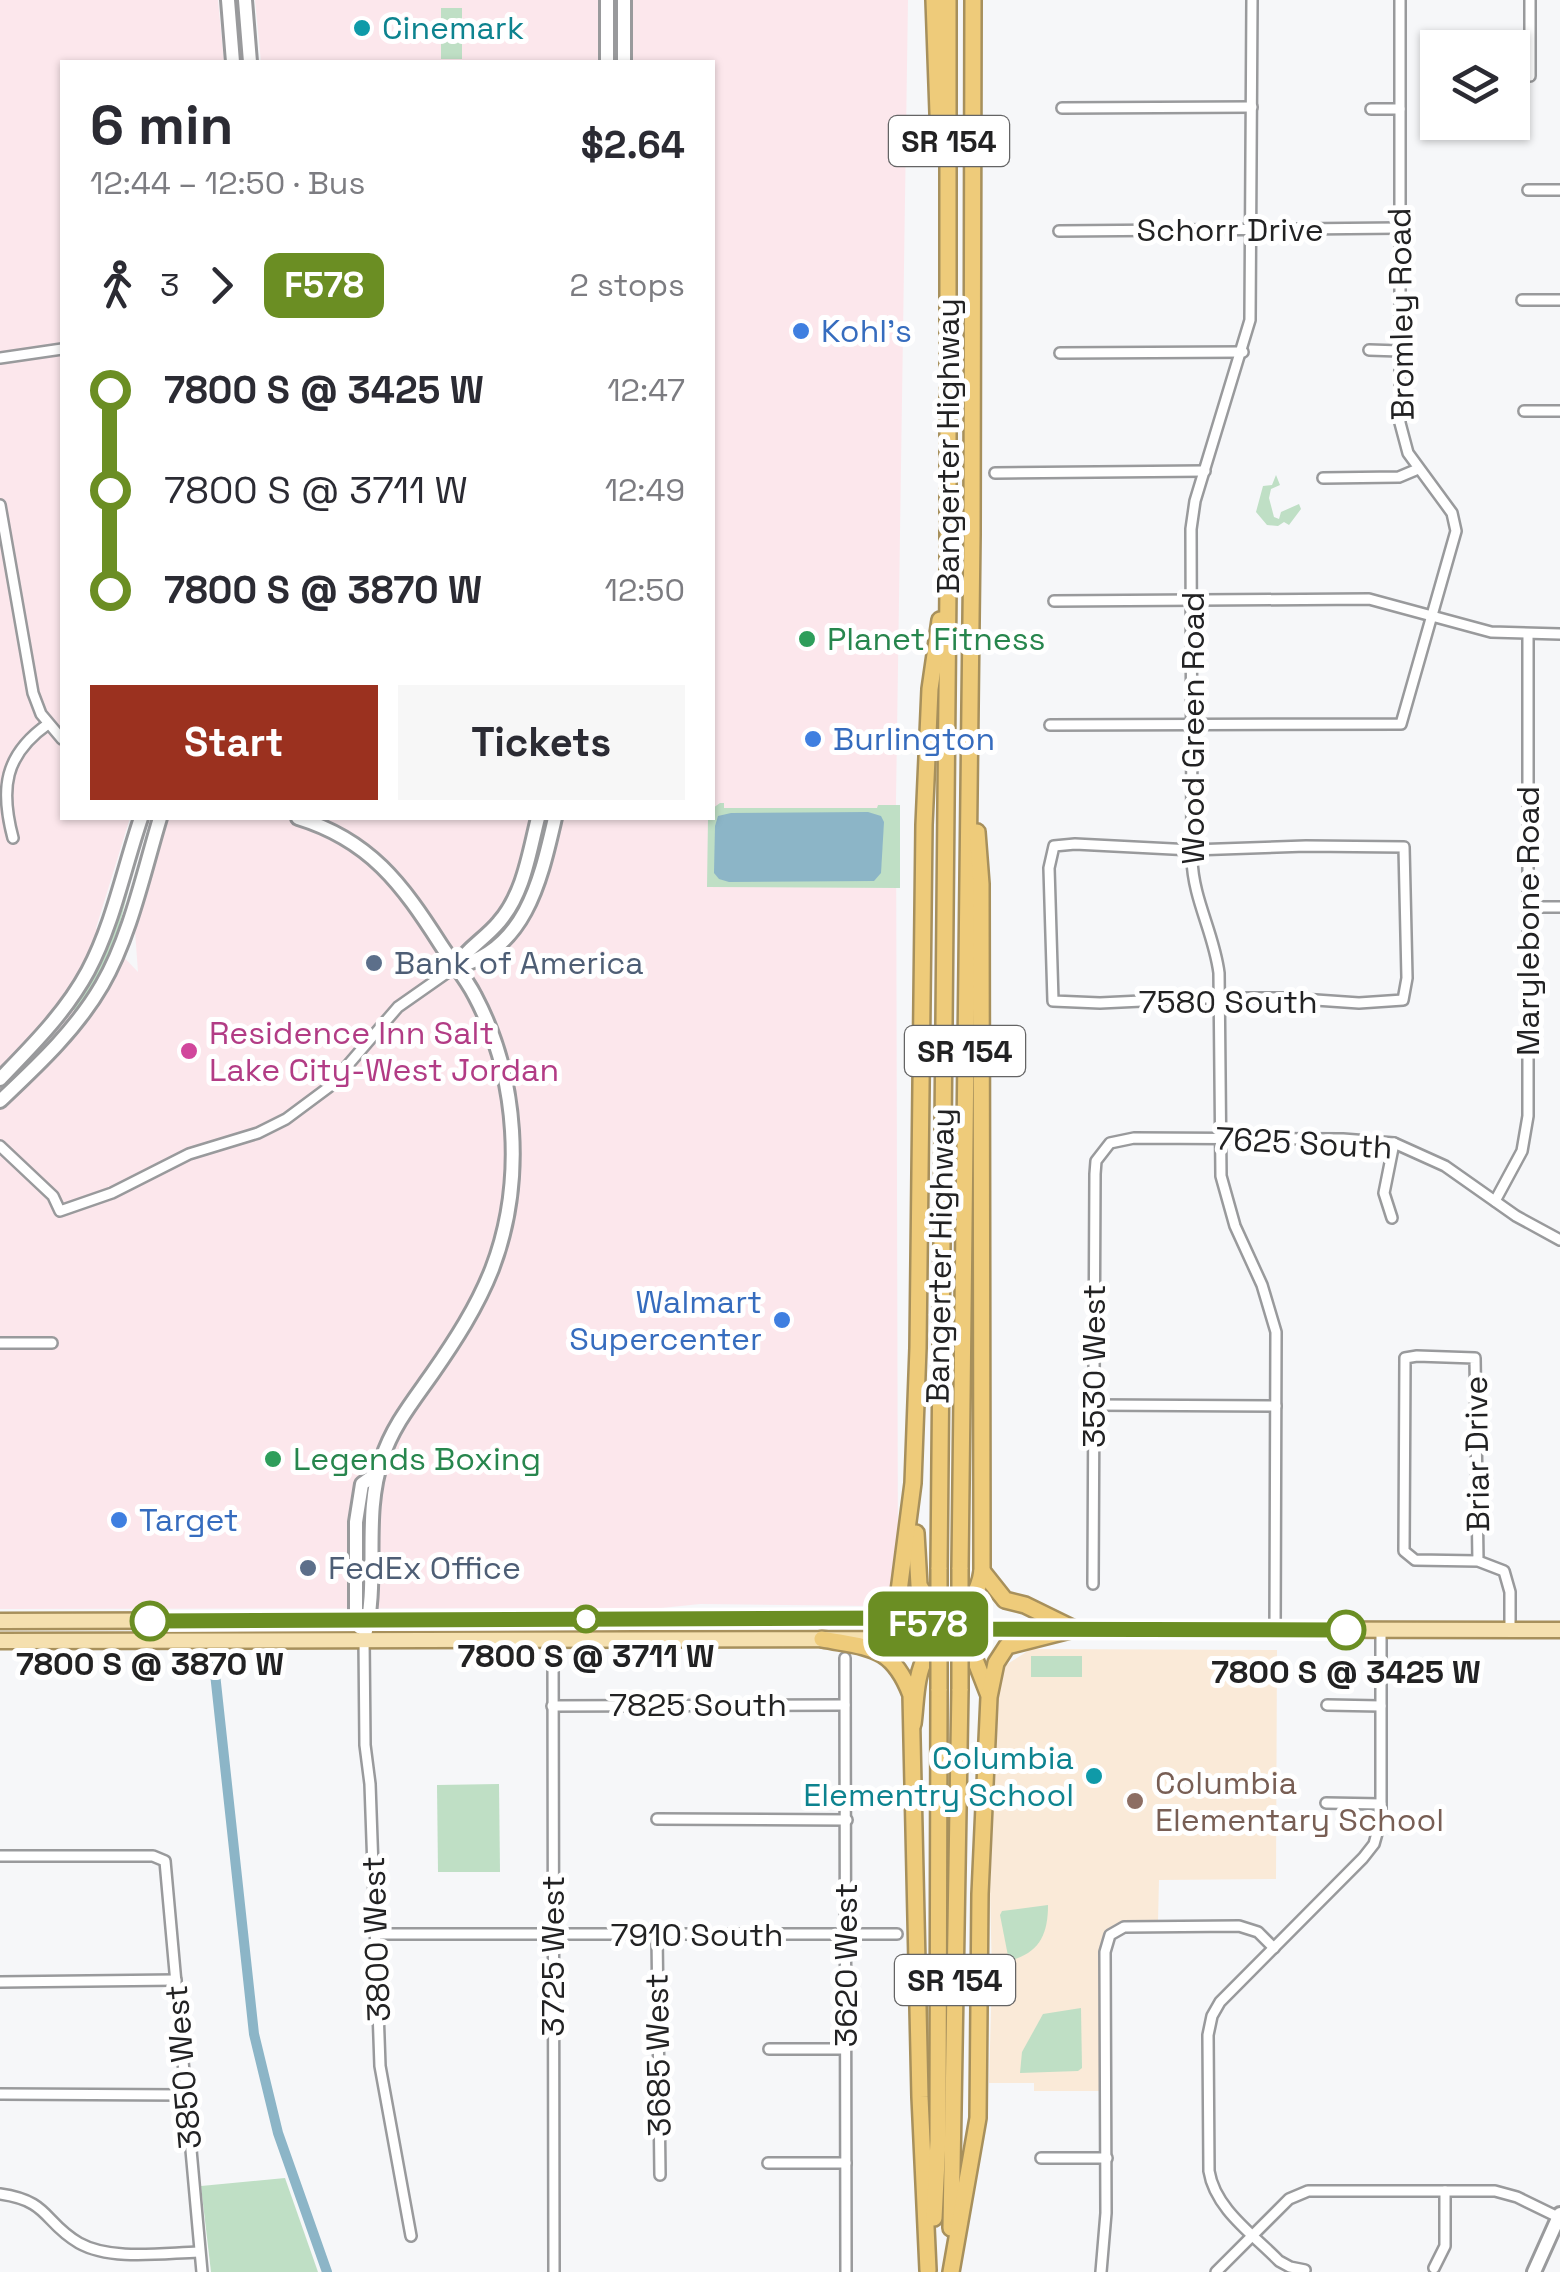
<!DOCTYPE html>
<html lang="en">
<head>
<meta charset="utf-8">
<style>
	:root { --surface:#fff; --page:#f7f7f7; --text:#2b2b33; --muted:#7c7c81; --accent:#9b311f }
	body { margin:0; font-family:"Space Grotesk",sans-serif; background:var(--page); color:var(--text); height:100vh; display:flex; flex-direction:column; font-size:38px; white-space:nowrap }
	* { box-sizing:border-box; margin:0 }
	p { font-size:32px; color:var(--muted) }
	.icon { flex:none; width:55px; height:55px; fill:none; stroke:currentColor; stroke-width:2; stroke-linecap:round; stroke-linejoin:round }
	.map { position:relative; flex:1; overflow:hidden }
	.details { position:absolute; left:60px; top:60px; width:655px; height:760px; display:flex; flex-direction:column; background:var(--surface); border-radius:0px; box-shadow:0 2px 8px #0004 }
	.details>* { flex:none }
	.badge { padding:0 20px; border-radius:15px; font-size:35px; line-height:65px }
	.tools { position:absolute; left:1420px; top:30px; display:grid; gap:20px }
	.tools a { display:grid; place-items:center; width:110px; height:110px; border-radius:0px; background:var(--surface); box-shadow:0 2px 8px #0004; font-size:50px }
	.map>.badge { position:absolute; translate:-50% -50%; box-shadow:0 0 0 5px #fff }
	.legs { display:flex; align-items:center; gap:15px; height:110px; padding:0 30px; font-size:32px }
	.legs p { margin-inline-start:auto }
	.head { display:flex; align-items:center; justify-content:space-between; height:170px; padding:0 30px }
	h1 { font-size:55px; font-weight:700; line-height:75px }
	.cta { display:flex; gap:20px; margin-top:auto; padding:20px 30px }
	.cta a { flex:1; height:115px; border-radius:0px; background:var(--accent); color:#fff; font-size:40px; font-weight:700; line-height:115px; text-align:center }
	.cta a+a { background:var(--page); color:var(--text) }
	ul { padding:0 30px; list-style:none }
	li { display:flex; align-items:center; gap:35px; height:100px; font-size:38px }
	li i { display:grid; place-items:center; width:15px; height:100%; margin:0 12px; background:currentColor }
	li i::after { content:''; width:25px; height:25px; margin:-12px; border:8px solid; border-radius:50%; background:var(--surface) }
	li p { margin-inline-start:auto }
	li:first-child i { background:linear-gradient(#0000 50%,currentColor 0) }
	li:last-child i { background:linear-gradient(currentColor 50%,#0000 0) }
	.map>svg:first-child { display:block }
</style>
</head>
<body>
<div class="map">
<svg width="1560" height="2272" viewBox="0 0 1560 2272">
	<rect width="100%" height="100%" fill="#f6f7f9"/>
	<!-- commercial -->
	<path fill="#fce7ec" d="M0 0H218L224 62H62V818H130L96 928 138 972 135 931 169 818H712V62H261L255 0H908L896 800 898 1565 891 1601 871 1606 700 1604 662 1608 0 1609Z"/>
	<!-- education -->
	<path fill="#faead8" d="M1031 1649 1277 1650 1276 1879 1159 1880 1158 1921H1122L1105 1931 1099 1949V2091H1034V2083H989L992 1975 990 1891 998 1687 1006 1665Z"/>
	<!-- green -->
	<g fill="#bfdfc5">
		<rect x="441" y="8" width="21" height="51"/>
		<path d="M1276 475 1280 485 1271 489 1269 498 1274 517 1279 519 1281 512 1299 504 1301 509 1289 525 1284 522 1278 526 1267 525 1256 512 1263 486 1272 485Z"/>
		<path d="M720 803H724V808H877L878 805H900V888L707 887 708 818H712L713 808Z"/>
		<path d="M147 818 113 950 87 1000 76 1013 72 1008 87 986 103 951Z"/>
		<rect x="1031" y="1656" width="51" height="21"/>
		<path d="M499 1784 500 1872H438L437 1785Z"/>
		<path d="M1048 1905C1048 1935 1039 1953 1009 1961L1000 1915 1002 1911Z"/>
		<path d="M1081 2008 1082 2068 1078 2071 1020 2073 1022 2052 1043 2014Z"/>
		<path d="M285 2178 318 2272H211L201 2186Z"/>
	</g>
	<!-- water -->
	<path fill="#8cb5c7" d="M868 812 881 816 884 822 881 873 874 881 729 882 719 879 714 873 715 826 718 816 731 813Z"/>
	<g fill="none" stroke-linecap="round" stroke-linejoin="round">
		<!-- canal -->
		<path stroke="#8cb5c7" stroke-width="10" d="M213 1655 254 2034 278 2133 327 2272"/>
		<!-- street casing -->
		<g stroke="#999a9c" stroke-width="14">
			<g id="street">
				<path d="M1252 0 1250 320 1195 501 1191 529 1192 859C1193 899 1214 933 1219 973L1221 1176 1235 1226 1262 1285 1276 1332 1275 1631"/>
				<path d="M1530 0V76"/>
				<path d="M1062 108 1252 107"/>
				<path d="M1371 109H1400"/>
				<path d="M1528 190H1560"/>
				<path d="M1059 231 1400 228"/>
				<path d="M1522 300H1560"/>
				<path d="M1369 350 1400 351"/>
				<path d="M1060 353 1243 352"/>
				<path d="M0 358 62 349"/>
				<path d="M1524 411H1560"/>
				<path d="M995 473 1205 471"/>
				<path d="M1323 478 1399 477 1418 469"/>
				<path d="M0 505 33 693 41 714 62 739"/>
				<path d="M1054 601 1369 599 1491 632 1560 634"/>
				<path d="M1050 725 1401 724 1456 531 1452 513 1408 453 1400 423V0"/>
				<path d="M13 838C0 789 4 755 48 724"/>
				<path d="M1075 844 1192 850 1306 846 1404 847 1407 978 1403 1000 1359 1003 1287 998H1204L1100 1003 1053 1001 1049 868 1054 846Z"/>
				<path d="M1528 907H1560"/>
				<path d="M0 1146 53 1196 60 1211 112 1193 189 1154 258 1133 286 1119 329 1087 398 1007 455 967"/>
				<path d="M1495 1201 1522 1151 1528 1116V634"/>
				<path d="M1392 1218 1384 1193 1394 1143"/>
				<path d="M0 1343H52"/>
				<path d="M1094 1405 1276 1406"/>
				<path d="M1478 1561 1475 1358 1417 1356 1405 1358 1404 1551 1415 1560 1478 1561 1504 1571 1510 1592V1630"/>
				<path d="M1093 1584 1095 1174 1096 1161 1110 1143 1134 1138 1343 1139 1394 1143 1445 1166 1516 1216 1560 1240"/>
				<path d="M364 1639 365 1745 370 1784 380 2066 411 2236"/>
				<path d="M553 1639 554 2272"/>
				<path d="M845 1658 846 2272"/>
				<path d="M1327 1705 1381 1706"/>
				<path d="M552 1706 845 1705"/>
				<path d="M1326 1803 1381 1804"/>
				<path d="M657 1819 847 1820"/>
				<path d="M0 1856H153L165 1861 202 2272"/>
				<path d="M376 1934H897"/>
				<path d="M657 1935 660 2175"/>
				<path d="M0 1982 176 1980"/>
				<path d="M769 2049H845"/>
				<path d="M0 2094 185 2095"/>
				<path d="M1041 2158H1107"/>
				<path d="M768 2163H846"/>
				<path d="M0 2194C50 2201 43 2222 79 2243 111 2261 163 2253 198 2252"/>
				<path d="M1434 2268 1445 2246V2191"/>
				<path d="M1305 2270 1290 2267 1279 2261C1254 2235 1215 2209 1209 2171L1208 2035 1212 2016 1220 2002 1363 1858 1374 1844 1381 1819V1630"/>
				<path d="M1101 2272 1106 2213 1105 1952 1110 1935 1124 1927 1239 1926 1258 1932 1274 1948"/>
				<path d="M1216 2272 1289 2199 1308 2191H1495L1517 2197 1560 2218"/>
			</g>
		</g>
		<!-- secondary casing -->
		<g stroke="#999a9c" stroke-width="18">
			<g id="secondary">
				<path d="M228 0 233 62"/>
				<path d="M245 0 250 62"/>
				<path d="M607 62V0"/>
				<path d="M624 62V0"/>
				<path d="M298 818C370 840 402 884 441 945 452 962 466 978 475 996 518 1077 525 1183 492 1269 477 1307 455 1341 432 1374 413 1401 392 1427 382 1459 362 1518 380 1580 364 1639"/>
				<path d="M455 967C526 951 541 878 555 818"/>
				<path d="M455 967C467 948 485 939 499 922 524 893 529 853 538 818"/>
				<path d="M0 1079C32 1046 66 1012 88 971 113 924 124 868 141 818"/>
				<path d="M0 1101C37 1066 76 1030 102 985 130 937 144 871 160 818"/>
				<path d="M359 1627 356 1619V1522L362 1484 376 1474"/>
				<path d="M1534 2272 1560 2214"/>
			</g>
		</g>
		<!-- primary casing -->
		<g stroke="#a7905c" stroke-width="19">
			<g id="primary">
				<path d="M0 1621 901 1618 943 1628"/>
				<path d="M0 1641 902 1639 948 1629 1560 1630"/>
			</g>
		</g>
		<!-- highway casing -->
		<g stroke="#a7905c" stroke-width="20">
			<g id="highway">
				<path d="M934 0 939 141"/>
				<path d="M916 1533 919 1585 933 1611 974 1657 988 1693"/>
				<path d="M939 1569 948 586V0"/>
				<path d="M960 1569 972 534 973 0"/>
				<path d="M982 1571 1005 1600 1025 1605 1074 1629"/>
				<path d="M875 1618 893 1607 898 1599 913 1483 918 1348 924 825 930 689 940 620"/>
				<path d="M822 1639C869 1648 892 1645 911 1695L920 2097 928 2270"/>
				<path d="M913 1724C916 1702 915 1674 927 1655 946 1625 977 1608 982 1571L981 884 977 832"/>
				<path d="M934 2218 938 2141 939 1689"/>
				<path d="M951 2228 960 1689"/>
				<path d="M951 2272 978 2118 980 1894 989 1697 996 1663 1007 1646 1074 1629"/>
			</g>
		</g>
		<!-- street -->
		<use href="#street" stroke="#fff" stroke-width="9"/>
		<!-- secondary -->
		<use href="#secondary" stroke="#fff" stroke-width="12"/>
		<!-- primary -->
		<use href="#primary" stroke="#f5e0af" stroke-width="14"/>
		<!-- highway -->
		<use href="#highway" stroke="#eecb7a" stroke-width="15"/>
		<!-- highway-bridge casing -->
		<g stroke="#a7905c" stroke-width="20" stroke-linecap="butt">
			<g id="highway-bridge">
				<path d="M939 1569V1689"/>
				<path d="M960 1689V1569"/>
			</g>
		</g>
		<!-- highway-bridge -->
		<use href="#highway-bridge" stroke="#eecb7a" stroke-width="15"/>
	</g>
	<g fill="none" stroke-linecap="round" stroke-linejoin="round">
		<!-- line-1 casing -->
		<g stroke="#fff" stroke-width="22">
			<path id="line-1" d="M150 1621 901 1618 948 1629 1346 1630"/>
		</g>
		<!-- line-1 -->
		<use href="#line-1" stroke="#6b8e23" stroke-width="15"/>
	</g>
	<!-- markers -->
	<g fill="#0f9aa8" stroke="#fff" stroke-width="4">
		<circle cx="362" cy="28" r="10"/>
		<circle cx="1094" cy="1776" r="10"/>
	</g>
	<g fill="#3f7fe0" stroke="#fff" stroke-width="4">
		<circle cx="801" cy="331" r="10"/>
		<circle cx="813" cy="739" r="10"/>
		<circle cx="782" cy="1320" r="10"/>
		<circle cx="119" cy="1520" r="10"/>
	</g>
	<g fill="#2e9e5b" stroke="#fff" stroke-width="4">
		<circle cx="807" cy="639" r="10"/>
		<circle cx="273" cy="1459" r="10"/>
	</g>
	<g fill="#5c6f8a" stroke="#fff" stroke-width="4">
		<circle cx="374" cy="963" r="10"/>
		<circle cx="308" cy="1568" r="10"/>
	</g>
	<circle fill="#d1479c" stroke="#fff" stroke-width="4" cx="189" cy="1051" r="10"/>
	<g fill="#fff" stroke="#6b8e23" stroke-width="5">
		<circle cx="586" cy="1619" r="12"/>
		<circle cx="150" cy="1621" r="18"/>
		<circle cx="1346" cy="1630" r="18"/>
	</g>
	<circle fill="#8d6e63" stroke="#fff" stroke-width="4" cx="1135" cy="1801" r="10"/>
	<g text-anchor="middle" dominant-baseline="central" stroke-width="10" stroke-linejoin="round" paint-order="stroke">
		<!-- shield labels -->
		<g fill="#fff" stroke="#646465" stroke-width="2.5">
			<rect x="889" y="116" width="120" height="50" rx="8"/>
			<rect x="905" y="1026" width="120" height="50" rx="8"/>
			<rect x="895" y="1955" width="120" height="50" rx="8"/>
		</g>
		<g font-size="30" font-weight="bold" fill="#222223">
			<text x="949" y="141">SR 154</text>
			<text x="965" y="1051">SR 154</text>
			<text x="955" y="1980">SR 154</text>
		</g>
		<!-- culture labels -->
		<g font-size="32" fill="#0d838f" stroke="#fff" text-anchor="start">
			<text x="382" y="28">Cinemark</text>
			<text x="1074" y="1758" text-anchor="end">Columbia<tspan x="1074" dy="37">Elementry School</tspan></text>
		</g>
		<!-- street labels -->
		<g font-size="32" fill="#222223" stroke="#fff">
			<text x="1230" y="230">Schorr Drive</text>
			<text transform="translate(1401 314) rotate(-91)">Bromley Road</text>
			<text transform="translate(948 446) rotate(-90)">Bangerter Highway</text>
			<text transform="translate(1193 728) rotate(-90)">Wood Green Road</text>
			<text transform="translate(1528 921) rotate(-90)">Marylebone Road</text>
			<text x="1228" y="1002">7580 South</text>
			<text transform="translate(1304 1143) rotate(3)">7625 South</text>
			<text transform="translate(940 1256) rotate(-89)">Bangerter Highway</text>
			<text transform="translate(1094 1366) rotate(-90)">3530 West</text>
			<text transform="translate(1477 1454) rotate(-91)">Briar Drive</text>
			<text x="698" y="1705">7825 South</text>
			<text x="697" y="1935">7910 South</text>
			<text transform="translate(376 1939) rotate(-92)">3800 West</text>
			<text transform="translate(553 1956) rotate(-90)">3725 West</text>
			<text transform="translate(846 1965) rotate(-90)">3620 West</text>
			<text transform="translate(658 2055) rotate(-91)">3685 West</text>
			<text transform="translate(183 2067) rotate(-95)">3850 West</text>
		</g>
		<!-- shop labels -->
		<g font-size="32" fill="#366cbe" stroke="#fff" text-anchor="start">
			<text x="821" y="331">Kohl's</text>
			<text x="833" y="739">Burlington</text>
			<text x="762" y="1302" text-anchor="end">Walmart<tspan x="762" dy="37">Supercenter</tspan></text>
			<text x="139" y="1520">Target</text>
		</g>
		<!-- leisure labels -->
		<g font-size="32" fill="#27864d" stroke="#fff" text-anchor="start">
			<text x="827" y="639">Planet Fitness</text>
			<text x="293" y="1459">Legends Boxing</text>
		</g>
		<!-- service labels -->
		<g font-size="32" fill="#4e5e75" stroke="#fff" text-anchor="start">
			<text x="394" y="963">Bank of America</text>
			<text x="328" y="1568">FedEx Office</text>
		</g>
		<!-- hotel labels -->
		<g font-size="32" fill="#b23c85" stroke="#fff" text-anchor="start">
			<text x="209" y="1033">Residence Inn Salt<tspan x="209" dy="37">Lake City-West Jordan</tspan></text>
		</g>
		<!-- stop labels -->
		<g font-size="32" font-weight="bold" fill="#222223" stroke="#fff">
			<text x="586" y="1656">7800 S @ 3711 W</text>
			<text x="150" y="1664">7800 S @ 3870 W</text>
			<text x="1346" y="1672">7800 S @ 3425 W</text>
		</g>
		<!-- education labels -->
		<g font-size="32" fill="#785e54" stroke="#fff" text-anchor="start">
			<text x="1155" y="1783">Columbia<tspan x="1155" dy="37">Elementary School</tspan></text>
		</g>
	</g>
</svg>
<div class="tools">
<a><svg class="icon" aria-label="layers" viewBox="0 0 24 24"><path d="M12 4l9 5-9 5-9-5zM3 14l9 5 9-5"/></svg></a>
</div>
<b class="badge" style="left:928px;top:1624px;background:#6b8e23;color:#fff">F578</b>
<section class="details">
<div class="head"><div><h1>6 min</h1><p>12:44 – 12:50 · Bus</p></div><b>$2.64</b></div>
<div class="legs"><svg class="icon" aria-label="walk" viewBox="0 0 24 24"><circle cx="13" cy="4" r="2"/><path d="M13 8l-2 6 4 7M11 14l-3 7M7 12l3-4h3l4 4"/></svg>3<svg class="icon" aria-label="forward" viewBox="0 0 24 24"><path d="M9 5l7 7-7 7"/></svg><b class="badge" style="background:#6b8e23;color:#fff">F578</b><p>2 stops</p></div>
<ul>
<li><i style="color:#6b8e23"></i><b>7800 S @ 3425 W</b><p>12:47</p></li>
<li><i style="color:#6b8e23"></i><span>7800 S @ 3711 W</span><p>12:49</p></li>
<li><i style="color:#6b8e23"></i><b>7800 S @ 3870 W</b><p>12:50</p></li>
</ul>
<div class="cta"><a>Start</a><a>Tickets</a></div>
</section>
</div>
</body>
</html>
